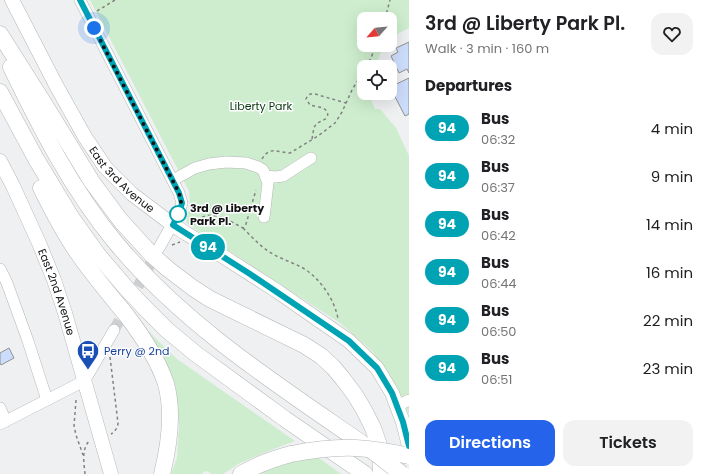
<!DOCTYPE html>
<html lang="en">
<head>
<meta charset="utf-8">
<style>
	:root { --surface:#fff; --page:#f2f2f2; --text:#202124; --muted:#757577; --accent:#2563eb }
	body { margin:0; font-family:Poppins,sans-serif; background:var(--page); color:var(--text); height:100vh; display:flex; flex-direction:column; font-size:15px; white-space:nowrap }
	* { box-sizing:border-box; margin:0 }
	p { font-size:13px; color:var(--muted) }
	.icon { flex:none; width:22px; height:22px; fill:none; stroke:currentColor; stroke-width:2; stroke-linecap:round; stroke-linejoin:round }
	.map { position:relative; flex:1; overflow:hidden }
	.sheet { display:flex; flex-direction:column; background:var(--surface); width:300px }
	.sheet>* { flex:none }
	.badge { padding:0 8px; border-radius:13px; font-size:14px; line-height:26px }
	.needle { width:26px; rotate:243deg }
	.controls { position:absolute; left:357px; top:12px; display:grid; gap:8px }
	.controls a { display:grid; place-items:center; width:40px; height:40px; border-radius:8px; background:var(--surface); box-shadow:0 4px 16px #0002; font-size:20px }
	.you { position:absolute; width:20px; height:20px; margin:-10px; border:3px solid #fff; border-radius:50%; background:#1a73e8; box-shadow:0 0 0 6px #1a73e833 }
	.map>.badge { position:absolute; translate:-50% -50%; box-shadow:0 0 0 2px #fff }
	h2 { padding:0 16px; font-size:15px; line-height:36px }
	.round { display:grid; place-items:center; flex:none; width:42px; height:42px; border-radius:12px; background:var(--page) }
	.headline { display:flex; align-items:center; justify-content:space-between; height:68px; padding:0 16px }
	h1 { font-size:19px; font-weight:600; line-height:30px }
	.cta { display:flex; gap:8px; margin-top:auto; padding:8px 16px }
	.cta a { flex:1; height:46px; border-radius:12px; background:var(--accent); color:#fff; font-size:16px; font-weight:600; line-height:46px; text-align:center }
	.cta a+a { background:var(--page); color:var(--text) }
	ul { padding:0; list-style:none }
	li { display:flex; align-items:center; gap:12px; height:48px; padding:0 16px }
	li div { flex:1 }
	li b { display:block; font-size:15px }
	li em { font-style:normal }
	li .badge { min-width:44px; font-weight:700; text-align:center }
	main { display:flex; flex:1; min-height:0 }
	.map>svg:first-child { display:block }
</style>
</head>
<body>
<main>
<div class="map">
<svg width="409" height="474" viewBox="0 0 409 474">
	<rect width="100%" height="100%" fill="#eff0f1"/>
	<!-- green -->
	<g fill="#ceedce">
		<path d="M90 0H409V28L390 38V19H364V45H384L375 67H364V93H368L375 109H380L396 128 409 156V414L397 387 372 351 340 323 186 223 190 205 189 191Z"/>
		<path d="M143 330 148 331 177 359 295 441 271 450 240 463 223 474H211L208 471 203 472V474H171L177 458 179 425 175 392Z"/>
		<path d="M315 455 341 474H258L274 466Z"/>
	</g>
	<!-- building -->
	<g fill="#ccdcfb" stroke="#909192">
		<path d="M409 42V73L407 69 399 73 391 56 398 52 396 48Z"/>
		<path d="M409 78V114L405 116 390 87Z"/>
		<path d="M9 348 14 358 1 365 0 363V353Z"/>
	</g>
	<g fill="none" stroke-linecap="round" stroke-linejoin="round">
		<!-- minor-tunnel -->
		<path stroke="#cecfd0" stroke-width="11" stroke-dasharray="11 5.5" stroke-linecap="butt" d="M114 330 157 252"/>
		<!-- minor casing -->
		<g stroke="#b5b6b7" stroke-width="12">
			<g id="minor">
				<path d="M80 0 179 193 182 203 180 210 159 248"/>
				<path d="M266 176 275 177 283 176 311 158"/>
				<path d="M173 180 195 168 209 164 226 162 246 163 258 167 263 170 268 183 264 217"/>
				<path d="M0 269 7 283 28 341 47 400"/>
				<path d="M397 406 409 400"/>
				<path d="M0 408 6 421"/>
				<path d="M0 424 84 381 92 368 114 330"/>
			</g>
		</g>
		<!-- major casing -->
		<g stroke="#b5b6b7" stroke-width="15">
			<g id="major">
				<path id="s1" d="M12 0 57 87 85 137 105 167 132 194 173 225 187 234 210 248 277 291 349 341 377 368 392 393 403 422 409 446"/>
				<path id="s2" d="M0 161 13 186 39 243 54 280 65 313 111 474"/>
			</g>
		</g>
		<!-- highway casing -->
		<g stroke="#b5b6b7" stroke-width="17">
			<g id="highway">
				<path d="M0 34 45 105 92 182 121 221 152 255 168 269 193 288 210 299 304 345 321 356 333 367 343 379 355 395 364 410 373 428 380 448 381 474"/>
				<path d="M11 67C41 129 72 190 116 243 185 326 278 385 366 446"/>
				<path d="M0 92 36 159 71 217 98 255 127 289 143 306 167 330 196 354 285 419 365 474"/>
				<path d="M41 188C52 210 63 232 77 252 92 274 110 295 127 316 143 337 158 359 166 384 174 413 169 446 162 474"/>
				<path d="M241 474C258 464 272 459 291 454"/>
			</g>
		</g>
		<!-- path -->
		<g stroke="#828283" stroke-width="1.5" stroke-dasharray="3 3" stroke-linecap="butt">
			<path d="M97 11 115 0"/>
			<path d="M385 19 390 0"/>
			<path d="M366 67 371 58 376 45"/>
			<path d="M312 139C315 122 313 126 327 118 331 107 317 107 310 105L306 99 307 97 310 94H315L346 103"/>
			<path d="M262 159C270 145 279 153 290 153L318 136 335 123 342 112 352 90 364 70"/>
			<path d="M193 225C208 206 226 219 243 228L246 224 256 190"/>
			<path d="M243 228C251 236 259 245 268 251 278 258 289 261 299 266 317 274 335 299 338 319"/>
			<path d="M172 245 180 242"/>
			<path d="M110 357 118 423C118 427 115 432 111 434"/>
			<path d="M76 400 74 426 76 435 83 455"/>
			<path d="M85 474C84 463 81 449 90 440"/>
		</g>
		<!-- minor -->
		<use href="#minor" stroke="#fff" stroke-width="11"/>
		<!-- major -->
		<use href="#major" stroke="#fff" stroke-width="14"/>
		<!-- highway -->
		<use href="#highway" stroke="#fff" stroke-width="16"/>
		<!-- highway-bridge casing -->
		<g stroke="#b5b6b7" stroke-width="17" stroke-linecap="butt">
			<g id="highway-bridge">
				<path d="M371 450 402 474"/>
				<path d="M291 454C312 450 334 447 356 448 374 449 392 452 409 456"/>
			</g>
		</g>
		<!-- highway-bridge -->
		<use href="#highway-bridge" stroke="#fff" stroke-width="16"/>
	</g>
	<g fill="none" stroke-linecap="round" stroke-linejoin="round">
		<!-- line casing -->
		<g stroke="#fff" stroke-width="9">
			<path id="line" d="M80 0 179 193 182 203 180 210 173 225 250 274 349 341 377 368 392 393 403 422 409 446"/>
		</g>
		<!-- line -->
		<use href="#line" stroke="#00a3b4" stroke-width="6"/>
		<!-- walk -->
		<path stroke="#121212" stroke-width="4" stroke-dasharray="0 7.2" d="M94 28 179 193C182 203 182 207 177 216L178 214"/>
	</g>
	<!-- icons -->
	<defs>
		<g id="bus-pin" transform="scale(1.15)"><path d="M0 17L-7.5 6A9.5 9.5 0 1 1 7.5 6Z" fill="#1a4fb4" stroke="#fdfdff"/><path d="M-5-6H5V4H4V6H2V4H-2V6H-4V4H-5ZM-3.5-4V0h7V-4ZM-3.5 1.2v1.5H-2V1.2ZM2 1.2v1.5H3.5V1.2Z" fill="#fff"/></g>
	</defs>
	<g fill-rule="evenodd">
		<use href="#bus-pin" x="88" y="351"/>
	</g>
	<!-- markers -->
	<circle fill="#fff" stroke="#00a3b4" stroke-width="2" cx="178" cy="214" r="8"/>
	<g text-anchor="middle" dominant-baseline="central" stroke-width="3" stroke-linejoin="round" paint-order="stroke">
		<!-- park labels -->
		<g font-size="11" fill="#08380e" stroke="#fdfdff">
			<text x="261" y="106">Liberty Park</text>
		</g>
		<!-- street labels -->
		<g font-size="11" fill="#121212" stroke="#fdfdff">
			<text stroke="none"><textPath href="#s1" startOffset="212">East 3rd Avenue</textPath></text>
			<text stroke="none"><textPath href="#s2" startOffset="143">East 2nd Avenue</textPath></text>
		</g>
		<!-- stop labels -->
		<g font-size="11" font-weight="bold" fill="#121212" stroke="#fdfdff" text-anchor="start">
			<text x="190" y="208">3rd @ Liberty<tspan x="190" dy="13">Park Pl.</tspan></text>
		</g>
		<!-- transit labels -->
		<g font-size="11" fill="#164399" stroke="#fdfdff" text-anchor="start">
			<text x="104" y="351">Perry @ 2nd</text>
		</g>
	</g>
</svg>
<div class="controls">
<a><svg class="needle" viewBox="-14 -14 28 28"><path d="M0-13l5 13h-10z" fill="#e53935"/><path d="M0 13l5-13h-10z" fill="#757577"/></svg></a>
<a><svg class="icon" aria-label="locate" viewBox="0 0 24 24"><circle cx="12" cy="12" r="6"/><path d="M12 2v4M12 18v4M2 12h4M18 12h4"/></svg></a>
</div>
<div class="you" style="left:94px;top:28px"></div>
<b class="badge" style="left:208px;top:247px;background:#00a3b4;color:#fff">94</b>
</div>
<section class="sheet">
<div class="headline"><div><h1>3rd @ Liberty Park Pl.</h1><p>Walk · 3 min · 160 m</p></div><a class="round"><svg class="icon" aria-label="heart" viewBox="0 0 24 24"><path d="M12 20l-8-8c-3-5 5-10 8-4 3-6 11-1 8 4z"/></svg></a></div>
<h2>Departures</h2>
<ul>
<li><span class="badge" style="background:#00a3b4;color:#fff">94</span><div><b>Bus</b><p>06:32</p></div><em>4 min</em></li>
<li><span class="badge" style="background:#00a3b4;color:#fff">94</span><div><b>Bus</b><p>06:37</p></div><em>9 min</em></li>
<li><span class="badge" style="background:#00a3b4;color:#fff">94</span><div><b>Bus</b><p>06:42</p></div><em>14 min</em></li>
<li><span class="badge" style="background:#00a3b4;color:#fff">94</span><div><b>Bus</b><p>06:44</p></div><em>16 min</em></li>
<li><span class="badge" style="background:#00a3b4;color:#fff">94</span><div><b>Bus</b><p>06:50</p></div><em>22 min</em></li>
<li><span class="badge" style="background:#00a3b4;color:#fff">94</span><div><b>Bus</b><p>06:51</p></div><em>23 min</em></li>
</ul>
<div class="cta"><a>Directions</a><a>Tickets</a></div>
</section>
</main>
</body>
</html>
